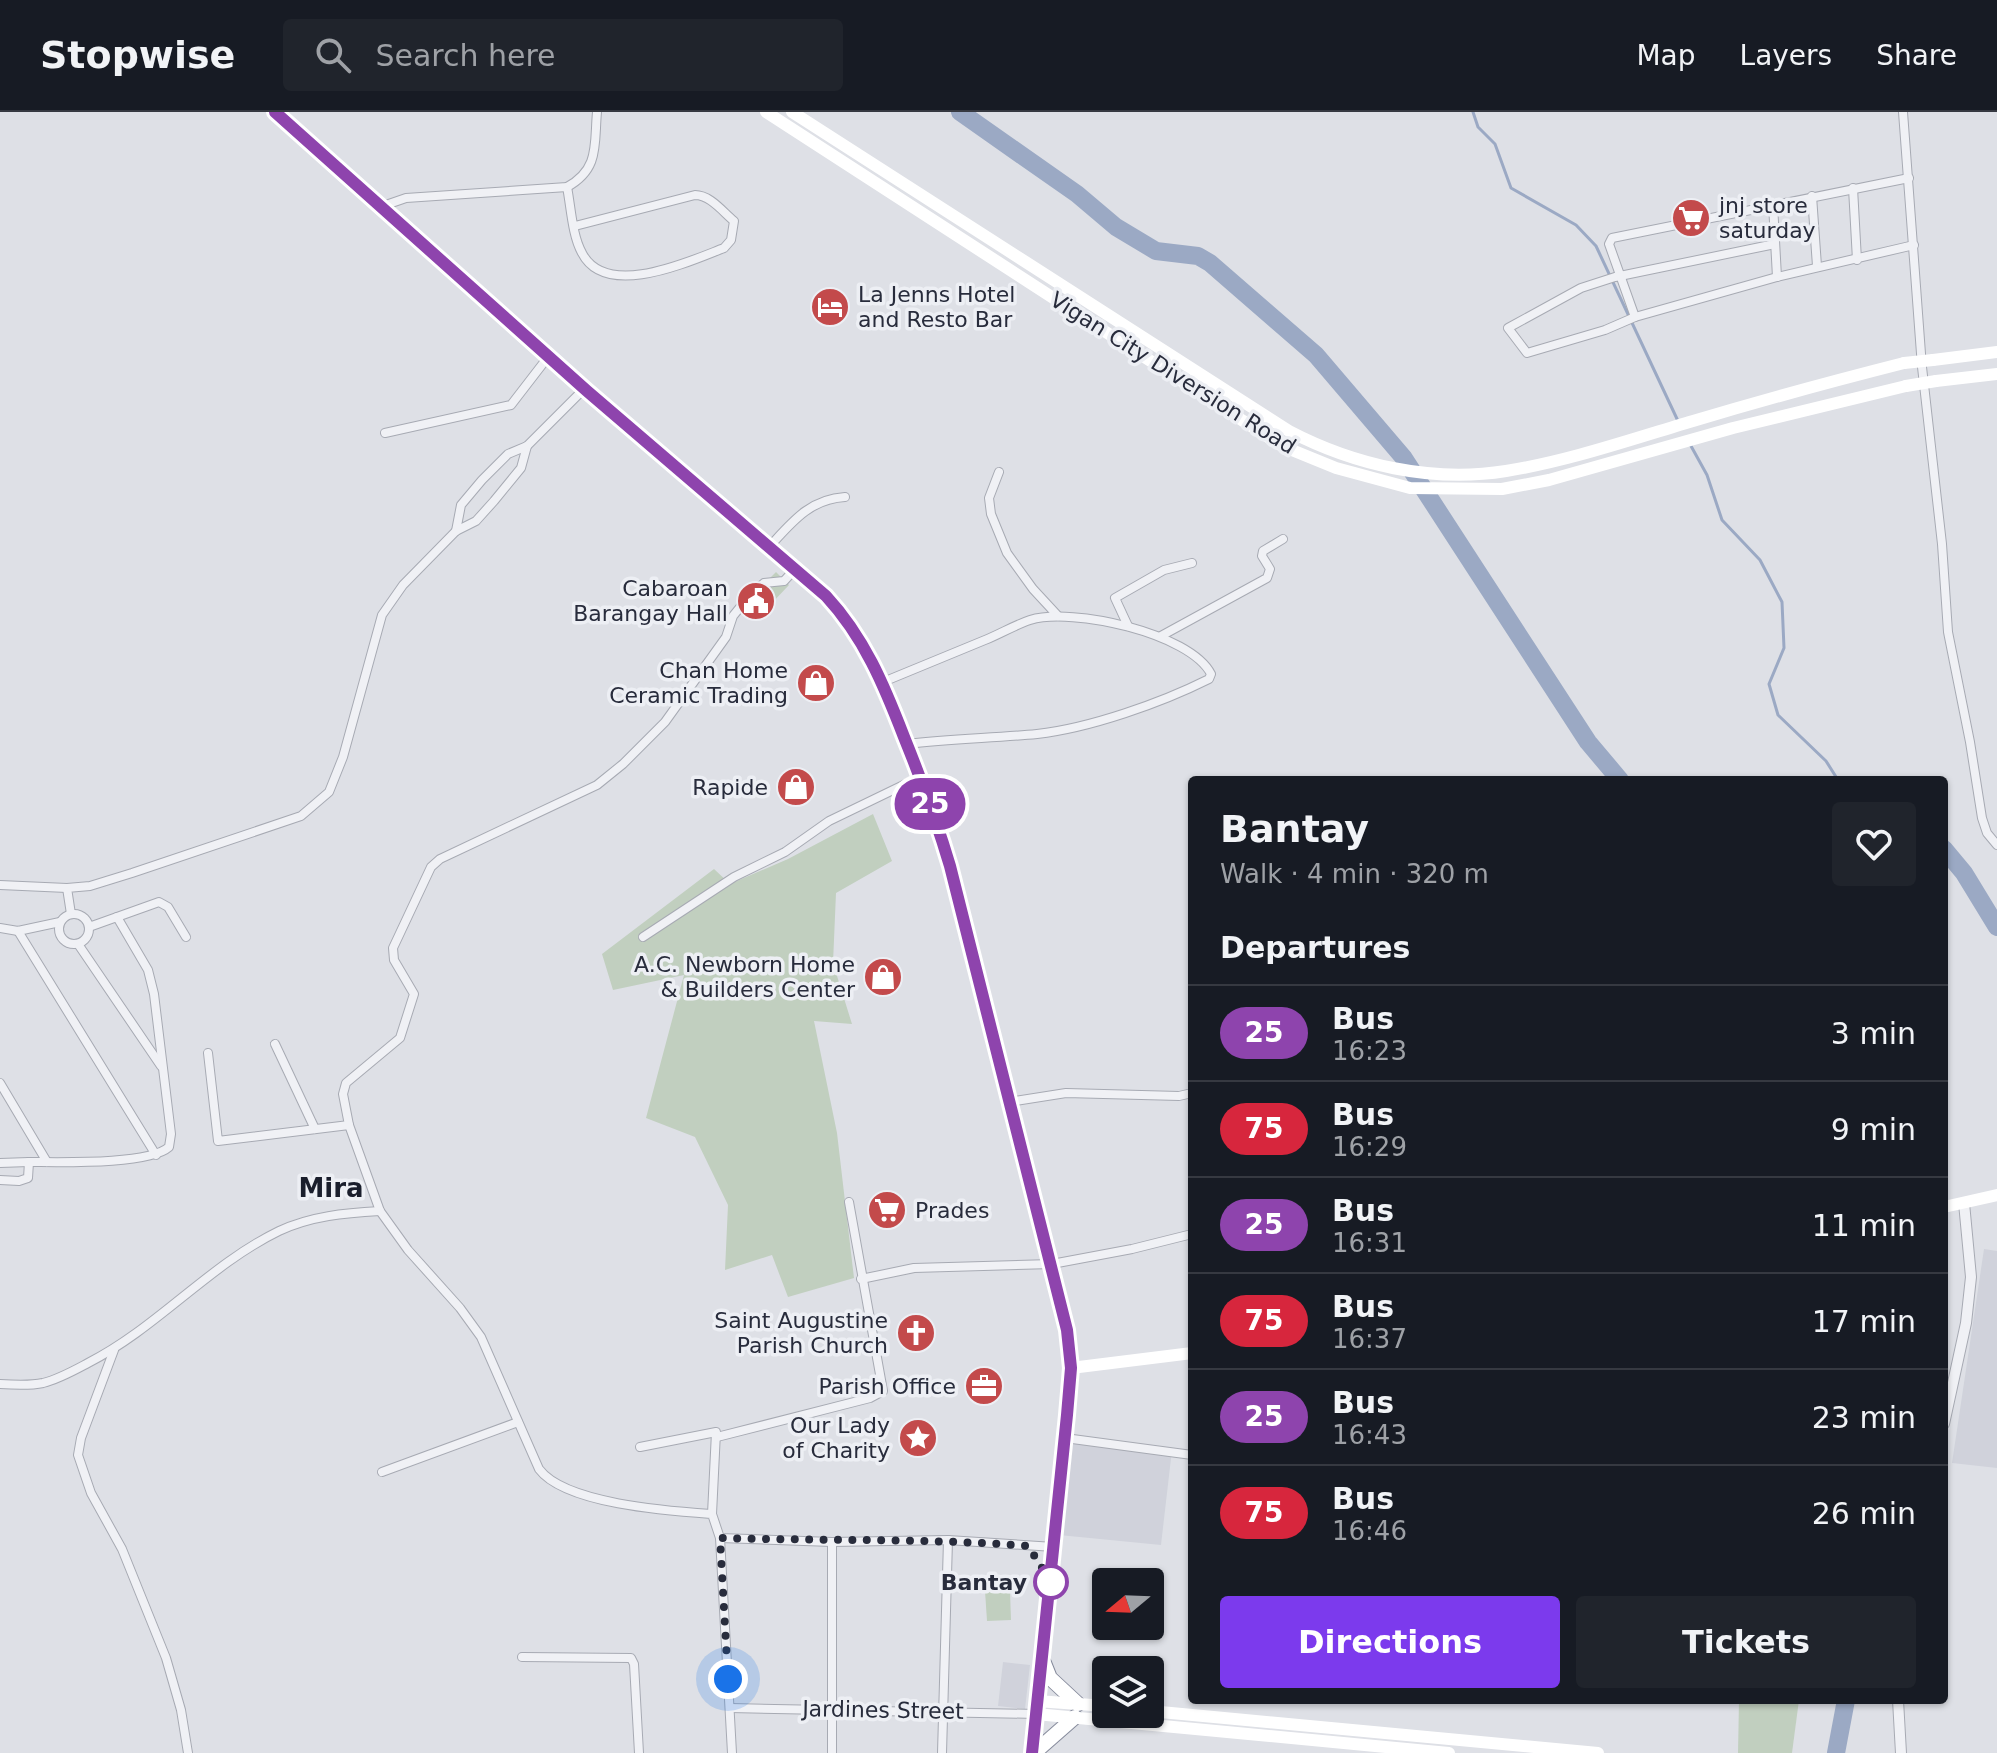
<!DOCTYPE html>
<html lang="en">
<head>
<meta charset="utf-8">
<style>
	:root { --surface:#171b24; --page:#20242c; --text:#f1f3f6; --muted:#9ea1a6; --line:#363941; --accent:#7c3aed }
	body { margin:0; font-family:"DejaVu Sans",sans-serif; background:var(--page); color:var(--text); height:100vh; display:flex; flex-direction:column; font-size:30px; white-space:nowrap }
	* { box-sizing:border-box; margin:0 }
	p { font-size:26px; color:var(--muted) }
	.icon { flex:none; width:44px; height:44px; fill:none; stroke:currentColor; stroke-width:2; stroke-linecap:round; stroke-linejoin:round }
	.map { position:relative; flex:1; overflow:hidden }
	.side { position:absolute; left:1188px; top:664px; width:760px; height:928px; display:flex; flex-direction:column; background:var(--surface); border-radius:8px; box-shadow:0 2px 6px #0004 }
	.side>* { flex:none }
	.badge { padding:0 16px; border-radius:26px; font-size:28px; line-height:52px }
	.needle { width:52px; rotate:251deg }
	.tools { position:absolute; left:1092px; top:1456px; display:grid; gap:16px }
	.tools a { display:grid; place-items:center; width:72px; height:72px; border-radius:8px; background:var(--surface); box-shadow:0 2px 6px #0004; font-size:40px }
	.you { position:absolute; width:40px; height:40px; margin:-20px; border:6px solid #fff; border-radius:50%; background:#1a73e8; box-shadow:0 0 0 12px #1a73e833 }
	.map>.badge { position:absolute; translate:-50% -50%; box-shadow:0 0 0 4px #fff }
	h2 { padding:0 32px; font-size:30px; line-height:72px }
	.round { display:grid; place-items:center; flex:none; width:84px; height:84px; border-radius:8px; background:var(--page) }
	.overview { display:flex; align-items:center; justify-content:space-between; height:136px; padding:0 32px }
	h1 { font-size:38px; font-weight:600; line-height:60px }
	.button { display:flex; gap:16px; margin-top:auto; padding:16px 32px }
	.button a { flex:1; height:92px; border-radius:8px; background:var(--accent); color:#fff; font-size:32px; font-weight:600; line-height:92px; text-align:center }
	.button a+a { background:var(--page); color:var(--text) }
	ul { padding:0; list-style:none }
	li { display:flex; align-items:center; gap:24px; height:96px; padding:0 32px; border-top:2px solid var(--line) }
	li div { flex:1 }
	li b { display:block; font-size:30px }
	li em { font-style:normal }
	li .badge { min-width:88px; font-weight:700; text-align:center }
	header { display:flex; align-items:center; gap:48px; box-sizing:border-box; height:112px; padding:0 40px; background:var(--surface); border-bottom:2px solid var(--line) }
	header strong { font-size:38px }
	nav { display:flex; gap:44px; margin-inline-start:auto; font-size:28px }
	.search { width:560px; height:72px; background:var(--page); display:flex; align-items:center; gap:20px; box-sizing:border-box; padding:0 28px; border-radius:8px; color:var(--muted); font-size:30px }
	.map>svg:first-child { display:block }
</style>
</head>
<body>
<header>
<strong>Stopwise</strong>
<div class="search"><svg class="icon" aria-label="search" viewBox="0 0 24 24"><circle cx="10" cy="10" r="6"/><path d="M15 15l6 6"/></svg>Search here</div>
<nav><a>Map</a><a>Layers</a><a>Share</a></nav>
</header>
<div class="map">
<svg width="1997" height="1641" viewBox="0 0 1997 1641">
	<rect width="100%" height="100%" fill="#dee0e6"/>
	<!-- built -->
	<g fill="#d0d2db">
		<path d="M1984 1137 1997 1139V1356L1952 1351Z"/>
		<path d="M1068 1322 1172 1338 1161 1433 1059 1423Z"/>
		<path d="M1003 1550 1030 1553 1025 1597 998 1594Z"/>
	</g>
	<!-- green -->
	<g fill="#c1cfbf">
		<path d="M776 460 789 473 771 492 757 479Z"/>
		<path d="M873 702 892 749 836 781 833 851 852 912 814 909 837 1021 854 1166 788 1185 772 1143 725 1158 728 1093 695 1025 646 1006 684 863 613 878 602 842 714 757 730 772 788 747Z"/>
		<path d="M985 1479H1010L1011 1508 987 1509Z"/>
		<path d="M1739 1588H1799L1792 1641H1738Z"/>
	</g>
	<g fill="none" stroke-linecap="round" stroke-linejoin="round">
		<!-- stream -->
		<g stroke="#9ba9c4" stroke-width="3">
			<path d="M1473 0 1478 15 1495 32 1511 76 1576 113 1596 134 1678 309"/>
			<path d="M1691 334 1707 363 1722 408 1760 448 1782 490 1784 536 1769 572 1778 603 1826 649 1838 668"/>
		</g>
		<!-- river -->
		<g stroke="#9ba9c4" stroke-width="18">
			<path d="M960 0 1077 82 1116 115 1156 139 1198 144 1210 151 1316 243 1403 345 1588 630 1620 668"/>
			<path d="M1944 737 1964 761 1997 815"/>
			<path d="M1836 1641 1846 1588"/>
		</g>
		<!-- minor casing -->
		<g stroke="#a7aab3" stroke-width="10">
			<g id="minor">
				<path d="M1903 0 1922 255 1942 432 1948 520 1970 630 1982 706 1987 721 1997 733"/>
				<path d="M567 75C571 95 572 123 582 141 606 188 690 149 724 136L731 128 734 109C722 99 710 83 695 83L575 114"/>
				<path d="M1853 76 1857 148"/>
				<path d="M1812 84 1817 154"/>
				<path d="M1773 92 1777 165"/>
				<path d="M380 95 406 86 567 75C600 57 594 32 597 0"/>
				<path d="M1775 132 1615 165 1581 176 1508 216 1527 241 1605 218 1635 205 1777 165 1914 133"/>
				<path d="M1635 205 1609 132 1612 126 1909 66"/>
				<path d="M385 321 511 293 548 245"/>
				<path d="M999 360 989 386 991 402 1007 441 1033 477 1058 504"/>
				<path d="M456 419 461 393 482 368 508 342 527 334 584 277"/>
				<path d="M770 434C792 410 810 387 845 385"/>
				<path d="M796 456 784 469 764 471 750 483 733 504 726 525 665 610 623 652 597 673 440 747 431 755 393 836 394 848 414 882 400 926 346 971 343 982 349 1013 380 1099 408 1138 460 1196 481 1225 539 1357C565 1392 669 1399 712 1402L720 1426 832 1430 948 1428 1054 1435"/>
				<path d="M1128 514 1115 486 1164 458 1192 451"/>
				<path d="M1161 524 1267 466 1270 457 1262 444 1263 439 1283 427"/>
				<path d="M883 570C917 556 951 542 985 528 1000 522 1015 513 1030 508 1072 495 1190 521 1211 562L1209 567C1161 591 1090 616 1037 622 994 626 950 627 907 632"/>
				<path d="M0 773 67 776"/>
				<circle cx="74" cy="817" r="15"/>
				<path d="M71 802 67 776 90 774 132 761 301 704 329 680 343 645 382 503 403 473 456 419 476 409 494 389 521 356 527 334"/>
				<path d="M117 805 159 790 168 795 186 825"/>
				<path d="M0 816 18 819 60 810"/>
				<path d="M18 819 156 1043"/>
				<path d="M643 825 734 765 785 740 829 709 920 665"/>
				<path d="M78 832 161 954"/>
				<path d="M275 932 315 1017"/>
				<path d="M208 941 218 1029 349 1013"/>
				<path d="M0 971 47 1050"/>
				<path d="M1009 990 1066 981 1179 984 1192 981"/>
				<path d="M0 1051 29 1050"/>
				<path d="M0 1068 19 1069 28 1066 29 1050C59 1050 149 1053 169 1035L171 1022 154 882 148 858 117 805 89 815"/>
				<path d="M861 1167 914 1156 1052 1152 1132 1137 1192 1122"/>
				<path d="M114 1238 81 1326 78 1343 91 1381 122 1437 166 1546 181 1598 188 1641"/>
				<path d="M0 1272C14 1273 29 1274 43 1271 59 1267 73 1259 88 1251 157 1216 209 1153 279 1119 311 1104 345 1101 380 1099"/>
				<path d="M717 1325 870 1286 883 1279 849 1090"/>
				<path d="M1065 1326 1192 1343"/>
				<path d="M640 1335 716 1320 712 1402"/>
				<path d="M382 1360 518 1310"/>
				<path d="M720 1426 732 1641"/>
				<path d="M832 1430V1641"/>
				<path d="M522 1545 631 1546 634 1552 639 1641"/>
				<path d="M730 1596 1036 1602"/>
				<path d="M942 1641 948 1428"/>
			</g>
		</g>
		<!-- tertiary casing -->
		<g stroke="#a7aab3" stroke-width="12">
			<g id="tertiary">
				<path d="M1944 1312 1966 1211 1971 1165 1964 1091"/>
				<path d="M1898 1588 1901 1641"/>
			</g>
		</g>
		<!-- trunk casing -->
		<g stroke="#868b9c" stroke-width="16">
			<g id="trunk">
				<path d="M275 0 587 279 826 484C864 525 883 573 904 625 921 667 937 710 950 754L1067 1218 1071 1256 1065 1326 1032 1641"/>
				<path d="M1044 1551 1050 1566 1078 1592"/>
				<path d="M1034 1641 1075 1605"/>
			</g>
		</g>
		<!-- minor -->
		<use href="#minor" stroke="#f0f1f5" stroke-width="8"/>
		<!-- tertiary -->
		<use href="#tertiary" stroke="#f0f1f5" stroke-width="10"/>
		<!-- secondary -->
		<g stroke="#fff" stroke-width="12">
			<path d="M766 0 1282 334 1336 356 1410 376 1502 377 1549 368 1733 316 1906 274"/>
			<path d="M792 0 1289 319C1354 353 1432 371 1506 359 1569 349 1632 327 1693 309 1763 288 1833 269 1904 251"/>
			<path d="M1933 248 1997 240"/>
			<path d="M1936 269 1997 262"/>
			<path d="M1944 1095 1997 1083"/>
			<path d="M1071 1256 1192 1241"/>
			<path d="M1037 1589 1106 1594"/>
			<path d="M1150 1599 1598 1641"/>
			<path d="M1036 1602 1449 1641"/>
		</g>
		<!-- trunk -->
		<use href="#trunk" stroke="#fff" stroke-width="14"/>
		<!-- secondary-bridge -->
		<g stroke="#fff" stroke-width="12">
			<path d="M1904 251 1933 248"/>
			<path d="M1906 274 1936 269"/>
		</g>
	</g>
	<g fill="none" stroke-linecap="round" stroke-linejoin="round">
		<!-- line casing -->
		<g stroke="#fff" stroke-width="18">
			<path id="line" d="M275 0 587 279 826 484C864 525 884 573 904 625 921 667 937 710 950 754L1067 1218 1071 1256 1067 1303 1032 1641"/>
		</g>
		<!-- line -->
		<use href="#line" stroke="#8e44ad" stroke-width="12"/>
		<!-- walk -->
		<path stroke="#282c3c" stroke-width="8" stroke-dasharray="0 14.4" d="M728 1567 720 1426C823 1429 926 1426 1028 1434L1051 1470"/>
	</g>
	<!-- icons -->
	<defs>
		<g id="supermarket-disc" transform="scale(2)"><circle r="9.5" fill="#c34a4b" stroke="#edeff4"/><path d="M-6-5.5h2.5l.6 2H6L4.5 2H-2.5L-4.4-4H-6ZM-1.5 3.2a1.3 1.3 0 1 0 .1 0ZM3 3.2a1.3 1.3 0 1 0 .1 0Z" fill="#fff"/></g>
		<g id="hotel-disc" transform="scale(2)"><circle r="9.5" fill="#c34a4b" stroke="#edeff4"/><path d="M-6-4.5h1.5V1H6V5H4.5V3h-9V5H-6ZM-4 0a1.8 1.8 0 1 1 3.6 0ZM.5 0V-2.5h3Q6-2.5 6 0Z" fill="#fff"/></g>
		<g id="civic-disc" transform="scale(2)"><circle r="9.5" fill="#c34a4b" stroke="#edeff4"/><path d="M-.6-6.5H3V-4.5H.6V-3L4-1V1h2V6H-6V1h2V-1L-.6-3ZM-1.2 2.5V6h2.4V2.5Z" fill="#fff"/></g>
		<g id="shop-disc" transform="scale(2)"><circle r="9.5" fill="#c34a4b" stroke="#edeff4"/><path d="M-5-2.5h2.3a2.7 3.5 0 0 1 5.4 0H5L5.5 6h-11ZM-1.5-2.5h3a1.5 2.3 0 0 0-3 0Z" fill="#fff"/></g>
		<g id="church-disc" transform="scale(2)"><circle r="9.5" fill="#c34a4b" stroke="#edeff4"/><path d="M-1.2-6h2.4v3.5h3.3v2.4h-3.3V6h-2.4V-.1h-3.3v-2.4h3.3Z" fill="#fff"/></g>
		<g id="office-disc" transform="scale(2)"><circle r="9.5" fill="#c34a4b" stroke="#edeff4"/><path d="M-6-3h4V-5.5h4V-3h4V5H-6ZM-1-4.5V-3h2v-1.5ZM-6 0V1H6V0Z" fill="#fff"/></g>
		<g id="sight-disc" transform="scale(2)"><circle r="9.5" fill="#c34a4b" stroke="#edeff4"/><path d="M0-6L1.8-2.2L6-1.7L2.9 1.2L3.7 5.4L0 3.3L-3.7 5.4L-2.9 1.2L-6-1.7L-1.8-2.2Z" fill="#fff"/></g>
	</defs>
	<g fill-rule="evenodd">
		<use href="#supermarket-disc" x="1691" y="106"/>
		<use href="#hotel-disc" x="830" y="195"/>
		<use href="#civic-disc" x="756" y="489"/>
		<use href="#shop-disc" x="816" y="571"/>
		<use href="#shop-disc" x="796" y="675"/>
		<use href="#shop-disc" x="883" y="865"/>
		<use href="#supermarket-disc" x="887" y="1098"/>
		<use href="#church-disc" x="916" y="1221"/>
		<use href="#office-disc" x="984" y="1274"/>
		<use href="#sight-disc" x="918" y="1326"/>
	</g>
	<!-- markers -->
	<circle fill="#fff" stroke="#8e44ad" stroke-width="4" cx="1051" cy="1470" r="16"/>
	<g text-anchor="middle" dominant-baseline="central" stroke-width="7" stroke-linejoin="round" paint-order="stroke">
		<!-- poi labels -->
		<g font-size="22" fill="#282c3c" stroke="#edeff4" text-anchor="end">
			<text x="1719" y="93" text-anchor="start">jnj store<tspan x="1719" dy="25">saturday</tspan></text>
			<text x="858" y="182" text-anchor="start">La Jenns Hotel<tspan x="858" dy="25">and Resto Bar</tspan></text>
			<text x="728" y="476">Cabaroan<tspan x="728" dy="25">Barangay Hall</tspan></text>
			<text x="788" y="558">Chan Home<tspan x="788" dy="25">Ceramic Trading</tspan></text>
			<text x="768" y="675">Rapide</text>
			<text x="855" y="852">A.C. Newborn Home<tspan x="855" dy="25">&amp; Builders Center</tspan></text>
			<text x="915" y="1098" text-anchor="start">Prades</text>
			<text x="888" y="1208">Saint Augustine<tspan x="888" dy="25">Parish Church</tspan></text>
			<text x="956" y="1274">Parish Office</text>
			<text x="890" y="1313">Our Lady<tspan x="890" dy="25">of Charity</tspan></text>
		</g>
		<!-- street labels -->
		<g font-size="22" fill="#282c3c" stroke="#edeff4">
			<text transform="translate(1173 261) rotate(32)">Vigan City Diversion Road</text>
			<text transform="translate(883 1598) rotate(1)">Jardines Street</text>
		</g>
		<!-- stop labels -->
		<g font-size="22" font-weight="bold" fill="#282c3c" stroke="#edeff4" text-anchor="end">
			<text x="1027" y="1470">Bantay</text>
		</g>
		<!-- quarter labels -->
		<g font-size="26" font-weight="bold" fill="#1a1e2c" stroke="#edeff4">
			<text x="331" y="1076">Mira</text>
		</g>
	</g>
</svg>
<div class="tools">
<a><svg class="needle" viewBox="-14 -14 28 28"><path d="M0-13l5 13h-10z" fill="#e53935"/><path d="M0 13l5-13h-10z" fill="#9ea1a6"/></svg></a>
<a><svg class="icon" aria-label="layers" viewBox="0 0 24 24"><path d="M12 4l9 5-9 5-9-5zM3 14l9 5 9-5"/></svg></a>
</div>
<div class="you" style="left:728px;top:1567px"></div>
<b class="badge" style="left:930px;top:692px;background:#8e44ad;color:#fff">25</b>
<section class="side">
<div class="overview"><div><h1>Bantay</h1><p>Walk · 4 min · 320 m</p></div><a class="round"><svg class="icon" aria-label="heart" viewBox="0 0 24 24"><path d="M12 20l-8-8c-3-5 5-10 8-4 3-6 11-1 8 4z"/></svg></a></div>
<h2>Departures</h2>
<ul>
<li><span class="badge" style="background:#8e44ad;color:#fff">25</span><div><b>Bus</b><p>16:23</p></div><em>3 min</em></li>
<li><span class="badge" style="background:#d7263d;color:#fff">75</span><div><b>Bus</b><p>16:29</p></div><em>9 min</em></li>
<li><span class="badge" style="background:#8e44ad;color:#fff">25</span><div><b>Bus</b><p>16:31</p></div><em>11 min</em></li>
<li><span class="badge" style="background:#d7263d;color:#fff">75</span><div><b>Bus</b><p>16:37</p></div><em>17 min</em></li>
<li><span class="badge" style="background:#8e44ad;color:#fff">25</span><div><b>Bus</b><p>16:43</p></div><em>23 min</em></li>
<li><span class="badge" style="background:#d7263d;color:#fff">75</span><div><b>Bus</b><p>16:46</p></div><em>26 min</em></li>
</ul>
<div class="button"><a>Directions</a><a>Tickets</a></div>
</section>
</div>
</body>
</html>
